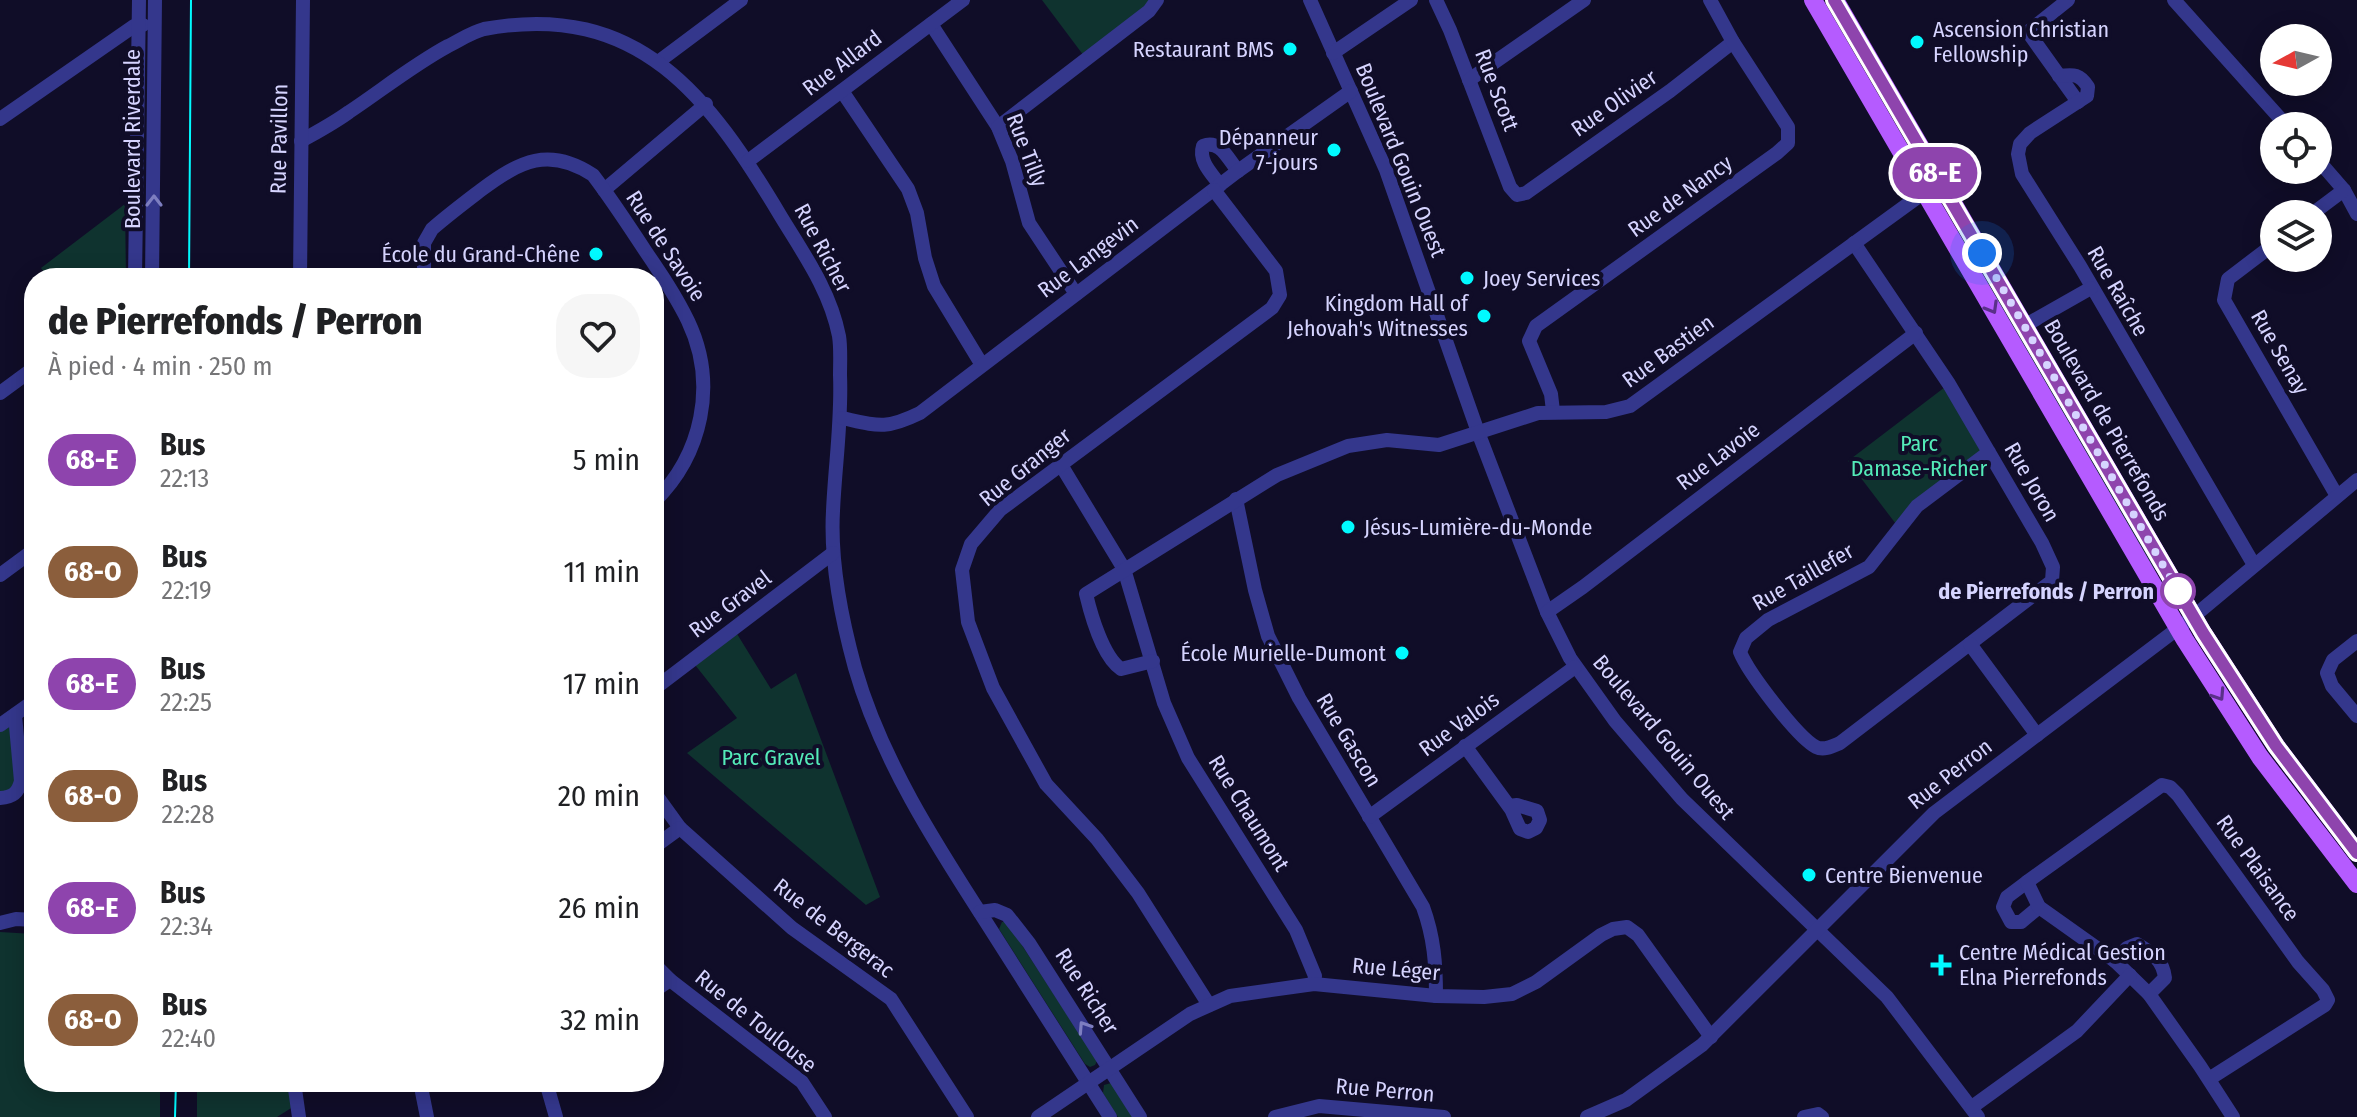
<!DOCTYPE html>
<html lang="fr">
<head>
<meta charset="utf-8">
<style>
	:root { --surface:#fff; --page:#f6f6f6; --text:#202124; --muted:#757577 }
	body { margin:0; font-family:"Fira Sans Condensed",sans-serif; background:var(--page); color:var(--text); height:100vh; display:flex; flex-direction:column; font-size:30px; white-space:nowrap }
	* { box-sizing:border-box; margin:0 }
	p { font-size:26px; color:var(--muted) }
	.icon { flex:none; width:44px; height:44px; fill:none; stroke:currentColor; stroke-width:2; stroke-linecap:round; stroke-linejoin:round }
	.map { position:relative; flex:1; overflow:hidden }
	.drawer { position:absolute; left:24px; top:268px; width:640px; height:824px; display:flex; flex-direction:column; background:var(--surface); border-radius:32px; box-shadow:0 4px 20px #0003 }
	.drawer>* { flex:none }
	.badge { padding:0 16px; border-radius:26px; font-size:28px; line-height:52px }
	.needle { width:52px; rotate:262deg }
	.fabs { position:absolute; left:2260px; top:24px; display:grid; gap:16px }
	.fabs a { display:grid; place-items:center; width:72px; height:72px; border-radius:50%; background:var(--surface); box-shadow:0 4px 20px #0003; font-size:40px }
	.you { position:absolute; width:40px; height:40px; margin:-20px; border:6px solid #fff; border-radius:50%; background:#1a73e8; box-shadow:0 0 0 12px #1a73e833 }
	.map>.badge { position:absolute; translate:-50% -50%; box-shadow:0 0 0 4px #fff }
	.round { display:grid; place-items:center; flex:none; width:84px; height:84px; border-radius:32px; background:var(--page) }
	.summary { display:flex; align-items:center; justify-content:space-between; height:136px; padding:0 24px }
	h1 { font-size:38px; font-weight:800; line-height:60px }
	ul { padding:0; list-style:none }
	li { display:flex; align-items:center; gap:24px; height:112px; padding:0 24px }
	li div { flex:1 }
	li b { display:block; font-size:30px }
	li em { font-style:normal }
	li .badge { min-width:88px; font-weight:700; text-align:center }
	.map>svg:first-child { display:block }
</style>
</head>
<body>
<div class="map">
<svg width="2357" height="1117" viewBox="0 0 2357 1117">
	<rect width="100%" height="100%" fill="#100d28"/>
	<!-- green -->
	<g fill="#0f332f">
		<path d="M1042 0H1150L1146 8 1084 56Z"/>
		<path d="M125 204 126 278H48L41 268Z"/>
		<path d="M1953 226 1976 257 2161 577 2136 545Z"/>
		<path d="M1949 384 1989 452 1899 528 1848 461Z"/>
		<path d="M734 629 771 689 796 673 880 897 866 905 687 753 737 718 692 661Z"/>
		<path d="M15 715 21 781 0 798V725Z"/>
		<path d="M1002 922H1007L1097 1061 1095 1065 1090 1067 1085 1064 999 929Z"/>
		<path d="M0 932 34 934V1082H160V1117H0Z"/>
		<path d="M197 1082H294L296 1105 277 1117H197Z"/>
		<path d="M1111 1083 1135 1117H1118L1103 1093 1104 1085Z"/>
	</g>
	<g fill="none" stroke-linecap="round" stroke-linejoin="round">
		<!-- minor -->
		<g stroke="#34378c" stroke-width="14">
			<path d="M1310 0 1386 170 1478 432 1547 612 1570 658 1615 721 1682 799 1887 997 1978 1117"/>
			<path d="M1436 0 1450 30 1510 187 1517 195 1526 193 1670 91 1733 42"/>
			<path d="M2068 0 2028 32 2078 102"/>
			<path d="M2174 0 2287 126"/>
			<path d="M931 24 998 127 1012 161 1029 223 1076 294"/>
			<path d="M1333 53 1411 0"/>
			<path d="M662 59 741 0"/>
			<path d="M2059 76C2074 74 2080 74 2088 87L2087 96 2030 133 2020 144 2018 154 2022 174 2080 266 2254 565"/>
			<path d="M1469 80 1584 0"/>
			<path d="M842 91 908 189 917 213 925 258 934 286 982 365"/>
			<path d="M0 119 134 26 143 25"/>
			<path d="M998 127 1149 11 1157 0"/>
			<path d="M301 141C317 132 334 123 349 112 382 90 413 65 448 46 460 40 472 32 484 29 639 0 710 98 780 215 803 253 830 290 839 336 841 348 840 363 840 375 842 421 835 465 833 511 830 563 841 617 855 668 881 759 935 843 986 922 1027 987 1069 1052 1110 1117"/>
			<path d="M2318 160 2344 190 2357 214"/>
			<path d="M748 161 963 0"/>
			<path d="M1220 185C1212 174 1198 161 1203 146 1220 139 1228 159 1238 171"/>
			<path d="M604 190 706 104"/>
			<path d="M2312 214 2344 190"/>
			<path d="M1854 243 1949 384 2042 543 2053 567 2052 581 1840 743C1833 746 1824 751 1816 747 1797 737 1748 672 1740 652L1746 638 1768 620 1869 567 1917 506 1989 452"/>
			<path d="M2274 244 2228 279 2224 300 2337 496"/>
			<path d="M135 278 139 0"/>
			<path d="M152 278 155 0"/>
			<path d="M300 278 303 0"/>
			<path d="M424 278V243L432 229C448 215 464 203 481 190 520 161 549 146 593 175 612 200 629 226 646 252 661 274 676 296 688 321 718 384 702 455 654 502"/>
			<path d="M2024 326 2091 288"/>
			<path d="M0 393 34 368"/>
			<path d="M1553 411 1551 394 1529 341 1536 326 1777 153 1788 143V127L1733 42 1710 0"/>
			<path d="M842 418C878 426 885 430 920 413L1238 171 1351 91"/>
			<path d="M1061 465 1124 569 1164 703 1188 758 1296 930 1315 976 1314 984"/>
			<path d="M1236 499 1255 590 1268 636 1299 698 1423 907C1434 937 1436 964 1436 996"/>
			<path d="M0 575 34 550"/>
			<path d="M1547 612 1583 587 1916 333"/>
			<path d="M2357 641 2333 660 2327 673 2332 686 2357 716"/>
			<path d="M1970 644 2037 735"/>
			<path d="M1153 661 1121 669C1103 657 1091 615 1086 594L1277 475 1348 446 1387 440 1439 445 1538 413 1606 412 1630 406 1933 186"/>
			<path d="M654 689 833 553"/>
			<path d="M0 725 34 701"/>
			<path d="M1465 746 1511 809 1520 829 1528 832 1536 828 1540 820 1537 811 1517 805 1509 806"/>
			<path d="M654 792 680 828 792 928 891 999 967 1117"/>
			<path d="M0 798C13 797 18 793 21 781L15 715"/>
			<path d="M1369 817 1575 667"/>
			<path d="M654 847 680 828"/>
			<path d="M2027 882 2007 897 2003 907 2011 922H2021L2039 907"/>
			<path d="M980 912 995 910 1007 915 1029 943 1140 1117"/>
			<path d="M0 923 16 919 34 920"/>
			<path d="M2115 961 2127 948 2137 944C2152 953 2163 960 2165 978L2149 994"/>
			<path d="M654 964 670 980 802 1082 825 1117"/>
			<path d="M654 991 670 980"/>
			<path d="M1209 1005 1138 893 1097 839 1046 784 993 688 968 622 962 570 971 544 1000 510 1272 308 1280 295 1276 271 1214 190"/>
			<path d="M2209 1079 2325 1005 2328 1000 2323 990 2298 962 2178 795 2170 787 2162 785 2027 882 2039 907 2115 961 2149 994 2200 1066 2233 1117"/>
			<path d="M294 1082 299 1117"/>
			<path d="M420 1082 427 1117"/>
			<path d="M546 1082 556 1117"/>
			<path d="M1972 1107 2077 1031 2130 975"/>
			<path d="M1038 1117 1190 1014 1230 996 1314 984 1436 996 1484 997 1512 994 1536 982 1601 935 1613 929 1627 927 1638 935 1711 1037"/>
			<path d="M1275 1117 1319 1106 1444 1117"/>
			<path d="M1587 1117 1626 1100 1702 1045 1934 813 2193 617 2357 480"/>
			<path d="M1804 1117 1818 1114 1822 1117"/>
		</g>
		<!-- major -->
		<g stroke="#b55bff" stroke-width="18">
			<path d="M1813 0 2185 640 2260 757 2357 884"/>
			<path d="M1835 0 2203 633 2276 746 2357 853"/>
		</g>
		<!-- tram -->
		<g stroke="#00faff" stroke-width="2">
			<path d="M189 278 191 0"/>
			<path d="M175 1117 176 1082"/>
		</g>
	</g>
	<!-- one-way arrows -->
	<defs><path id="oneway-chevron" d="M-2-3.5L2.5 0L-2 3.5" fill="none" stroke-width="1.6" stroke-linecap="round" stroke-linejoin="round" transform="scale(2)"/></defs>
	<g stroke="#7d7ec0">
		<use href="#oneway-chevron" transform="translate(154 201) rotate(-90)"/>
		<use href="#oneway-chevron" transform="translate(1084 1027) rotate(-123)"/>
	</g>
	<g stroke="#5a3089">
		<use href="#oneway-chevron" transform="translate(1992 308) rotate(60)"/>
		<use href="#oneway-chevron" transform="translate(2219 695) rotate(57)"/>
	</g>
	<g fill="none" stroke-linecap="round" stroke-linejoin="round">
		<!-- line casing -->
		<g stroke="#fff" stroke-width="18">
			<path id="line" d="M1834 0 2203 633 2276 746 2357 853"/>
		</g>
		<!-- line -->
		<use href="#line" stroke="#8e44ad" stroke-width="12"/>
		<!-- walk -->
		<path stroke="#d6d4ff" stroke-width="8" stroke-dasharray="0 14.4" d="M1982 253 2178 591"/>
	</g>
	<!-- markers -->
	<g fill="#00faff" stroke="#100d28" stroke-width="3">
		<circle cx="1917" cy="42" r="8"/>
		<circle cx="1290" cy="49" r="8"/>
		<circle cx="1334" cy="150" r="8"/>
		<circle cx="596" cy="254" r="8"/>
		<circle cx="1467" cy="278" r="8"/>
		<circle cx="1484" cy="316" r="8"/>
		<circle cx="1348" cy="527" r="8"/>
		<circle cx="1402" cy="653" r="8"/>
		<circle cx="1809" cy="875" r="8"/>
		<path d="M1937 953h8v8h8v8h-8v8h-8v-8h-8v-8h8z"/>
	</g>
	<circle fill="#fff" stroke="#8e44ad" stroke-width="4" cx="2178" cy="591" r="16"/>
	<g text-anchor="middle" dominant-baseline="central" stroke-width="8" stroke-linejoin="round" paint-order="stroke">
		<!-- poi labels -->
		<g font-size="22" fill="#d6d4ff" stroke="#100d28" text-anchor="start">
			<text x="1933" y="29">Ascension Christian<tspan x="1933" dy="25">Fellowship</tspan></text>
			<text x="1274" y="49" text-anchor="end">Restaurant BMS</text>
			<text x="1318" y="137" text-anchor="end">Dépanneur<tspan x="1318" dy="25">7-jours</tspan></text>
			<text x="580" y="254" text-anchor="end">École du Grand-Chêne</text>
			<text x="1483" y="278">Joey Services</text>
			<text x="1468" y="303" text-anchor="end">Kingdom Hall of<tspan x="1468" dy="25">Jehovah's Witnesses</tspan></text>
			<text x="1364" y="527">Jésus-Lumière-du-Monde</text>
			<text x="1386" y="653" text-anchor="end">École Murielle-Dumont</text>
			<text x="1825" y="875">Centre Bienvenue</text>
			<text x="1959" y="952">Centre Médical Gestion<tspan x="1959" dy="25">Elna Pierrefonds</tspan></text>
		</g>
		<!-- street labels -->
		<g font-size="22" fill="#d6d4ff" stroke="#100d28">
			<text transform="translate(842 63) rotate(-37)">Rue Allard</text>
			<text transform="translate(1497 90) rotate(69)">Rue Scott</text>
			<text transform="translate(1614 103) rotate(-35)">Rue Olivier</text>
			<text transform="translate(132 139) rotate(-90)">Boulevard Riverdale</text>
			<text transform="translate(279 139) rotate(-89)">Rue Pavillon</text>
			<text transform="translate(1027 150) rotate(69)">Rue Tilly</text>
			<text transform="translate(1401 160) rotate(68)">Boulevard Gouin Ouest</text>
			<text transform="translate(1680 196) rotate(-36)">Rue de Nancy</text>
			<text transform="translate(666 246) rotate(57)">Rue de Savoie</text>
			<text transform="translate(823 248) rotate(62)">Rue Richer</text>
			<text transform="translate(1088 257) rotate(-37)">Rue Langevin</text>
			<text transform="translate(2118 291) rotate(60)">Rue Raîche</text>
			<text transform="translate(1668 351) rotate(-36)">Rue Bastien</text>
			<text transform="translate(2280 352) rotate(60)">Rue Senay</text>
			<text transform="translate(2107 420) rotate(60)">Boulevard de Pierrefonds</text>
			<text transform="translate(1718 456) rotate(-37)">Rue Lavoie</text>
			<text transform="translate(1025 467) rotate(-39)">Rue Granger</text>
			<text transform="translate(2032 482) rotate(60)">Rue Joron</text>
			<text transform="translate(1803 577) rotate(-30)">Rue Taillefer</text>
			<text transform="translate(730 604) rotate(-37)">Rue Gravel</text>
			<text transform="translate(1459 724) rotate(-36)">Rue Valois</text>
			<text transform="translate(1664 737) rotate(50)">Boulevard Gouin Ouest</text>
			<text transform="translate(1349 740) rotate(59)">Rue Gascon</text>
			<text transform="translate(1950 774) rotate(-38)">Rue Perron</text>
			<text transform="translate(1249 813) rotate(58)">Rue Chaumont</text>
			<text transform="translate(2258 868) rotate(54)">Rue Plaisance</text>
			<text transform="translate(834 928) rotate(38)">Rue de Bergerac</text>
			<text transform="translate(1396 969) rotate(5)">Rue Léger</text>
			<text transform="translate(1087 991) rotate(57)">Rue Richer</text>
			<text transform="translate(756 1021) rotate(39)">Rue de Toulouse</text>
			<text transform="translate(1385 1090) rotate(5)">Rue Perron</text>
		</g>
		<!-- park labels -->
		<g font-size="22" fill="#54ebb9" stroke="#100d28">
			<text x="1919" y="443">Parc<tspan x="1919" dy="25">Damase-Richer</tspan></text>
			<text x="771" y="757">Parc Gravel</text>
		</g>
		<!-- stop labels -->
		<g font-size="22" font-weight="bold" fill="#d6d4ff" stroke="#100d28" text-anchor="end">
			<text x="2154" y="591">de Pierrefonds / Perron</text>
		</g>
	</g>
</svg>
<div class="fabs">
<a><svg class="needle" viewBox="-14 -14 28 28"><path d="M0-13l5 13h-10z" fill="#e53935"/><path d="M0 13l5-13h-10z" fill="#757577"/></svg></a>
<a><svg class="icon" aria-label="locate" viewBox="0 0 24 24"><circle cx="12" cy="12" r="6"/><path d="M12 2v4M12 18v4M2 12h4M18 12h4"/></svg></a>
<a><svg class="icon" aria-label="layers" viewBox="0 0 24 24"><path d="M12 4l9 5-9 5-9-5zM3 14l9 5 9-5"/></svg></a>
</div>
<div class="you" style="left:1982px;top:253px"></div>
<b class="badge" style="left:1935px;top:173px;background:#8e44ad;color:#fff">68-E</b>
<section class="drawer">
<div class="summary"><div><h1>de Pierrefonds / Perron</h1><p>À pied · 4 min · 250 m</p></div><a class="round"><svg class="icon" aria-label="heart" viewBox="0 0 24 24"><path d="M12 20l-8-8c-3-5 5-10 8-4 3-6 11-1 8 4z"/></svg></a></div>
<ul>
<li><span class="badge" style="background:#8e44ad;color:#fff">68-E</span><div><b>Bus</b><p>22:13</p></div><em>5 min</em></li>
<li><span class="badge" style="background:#8b5e3c;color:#fff">68-O</span><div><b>Bus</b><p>22:19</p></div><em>11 min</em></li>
<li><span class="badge" style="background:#8e44ad;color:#fff">68-E</span><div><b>Bus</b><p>22:25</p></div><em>17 min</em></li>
<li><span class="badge" style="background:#8b5e3c;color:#fff">68-O</span><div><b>Bus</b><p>22:28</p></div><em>20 min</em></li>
<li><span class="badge" style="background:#8e44ad;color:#fff">68-E</span><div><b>Bus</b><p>22:34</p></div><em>26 min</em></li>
<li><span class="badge" style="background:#8b5e3c;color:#fff">68-O</span><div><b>Bus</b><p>22:40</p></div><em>32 min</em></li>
</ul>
</section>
</div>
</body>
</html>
